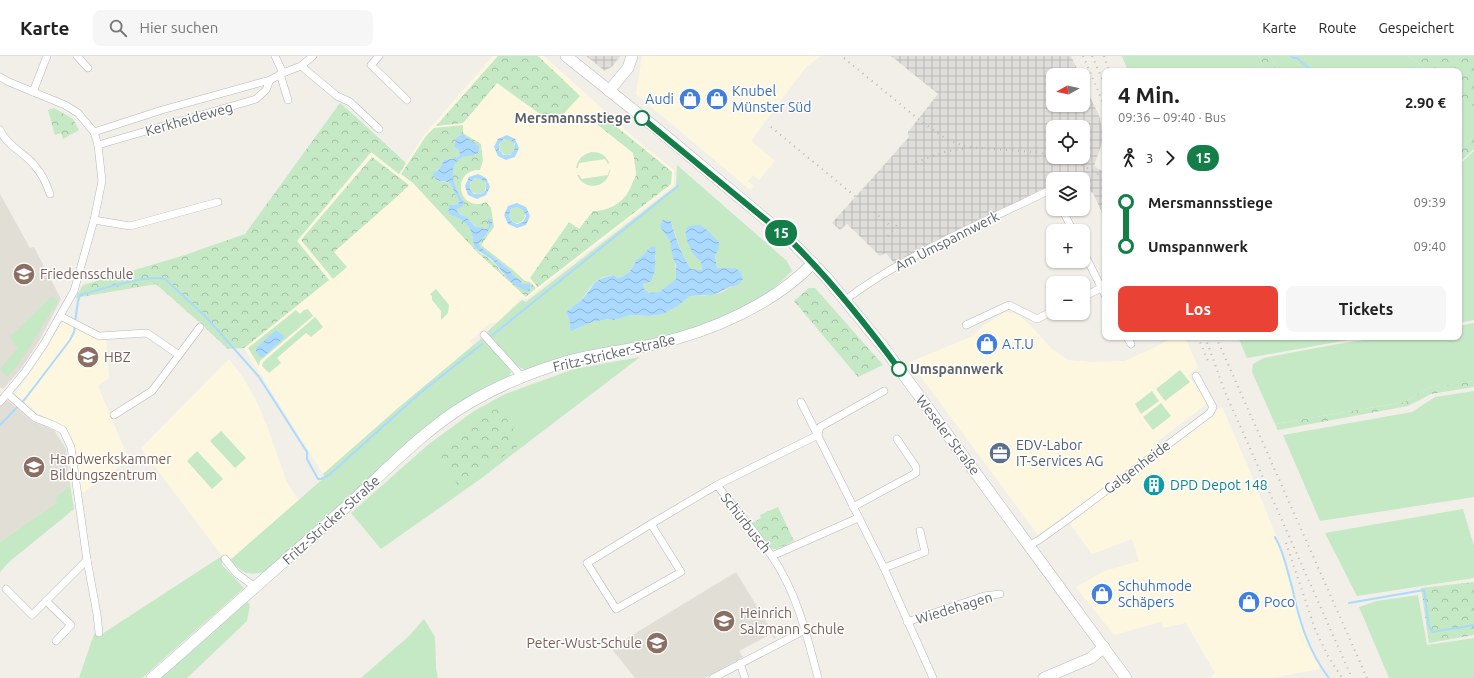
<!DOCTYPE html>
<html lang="de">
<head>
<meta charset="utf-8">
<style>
	:root { --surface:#fff; --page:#f6f6f6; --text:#222; --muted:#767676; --line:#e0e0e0; --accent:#ea4335 }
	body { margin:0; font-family:Ubuntu,sans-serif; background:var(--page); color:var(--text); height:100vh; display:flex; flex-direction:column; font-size:15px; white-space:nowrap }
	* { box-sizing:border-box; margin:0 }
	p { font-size:13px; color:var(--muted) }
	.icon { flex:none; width:22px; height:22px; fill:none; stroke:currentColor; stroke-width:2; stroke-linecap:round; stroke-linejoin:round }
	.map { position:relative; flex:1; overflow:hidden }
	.details { position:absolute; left:1102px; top:12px; width:360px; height:272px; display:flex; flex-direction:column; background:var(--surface); border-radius:8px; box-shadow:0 1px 3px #0004 }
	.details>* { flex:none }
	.badge { padding:0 8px; border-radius:13px; font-size:14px; line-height:26px }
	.needle { width:26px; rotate:262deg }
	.controls { position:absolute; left:1046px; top:12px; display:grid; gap:8px }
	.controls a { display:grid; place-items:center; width:44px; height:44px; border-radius:8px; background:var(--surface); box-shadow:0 1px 3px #0004; font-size:20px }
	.map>.badge { position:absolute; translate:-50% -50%; box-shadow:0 0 0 2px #fff }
	.legs { display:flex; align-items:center; gap:6px; height:44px; padding:0 16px; font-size:13px }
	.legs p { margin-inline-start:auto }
	.headline { display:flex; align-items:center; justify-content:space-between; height:68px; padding:0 16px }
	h1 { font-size:22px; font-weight:600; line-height:30px }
	.button { display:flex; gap:8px; margin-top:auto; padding:8px 16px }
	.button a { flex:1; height:46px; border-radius:8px; background:var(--accent); color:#fff; font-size:16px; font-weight:600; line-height:46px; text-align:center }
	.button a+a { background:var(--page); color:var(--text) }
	ul { padding:0 16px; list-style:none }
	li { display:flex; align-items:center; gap:14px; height:44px; font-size:15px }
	li i { display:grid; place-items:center; width:6px; height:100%; margin:0 5px; background:currentColor }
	li i::after { content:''; width:10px; height:10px; margin:-5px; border:3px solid; border-radius:50%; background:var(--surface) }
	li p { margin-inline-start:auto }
	li:first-child i { background:linear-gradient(#0000 50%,currentColor 0) }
	li:last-child i { background:linear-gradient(currentColor 50%,#0000 0) }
	header { display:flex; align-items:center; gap:24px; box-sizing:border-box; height:56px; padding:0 20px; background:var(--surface); border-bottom:1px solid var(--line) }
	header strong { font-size:19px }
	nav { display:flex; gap:22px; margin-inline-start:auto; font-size:14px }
	.search { width:280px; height:36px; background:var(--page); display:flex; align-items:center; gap:10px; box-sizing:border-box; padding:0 14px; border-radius:8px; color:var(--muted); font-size:15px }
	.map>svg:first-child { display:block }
</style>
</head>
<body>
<header>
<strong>Karte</strong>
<div class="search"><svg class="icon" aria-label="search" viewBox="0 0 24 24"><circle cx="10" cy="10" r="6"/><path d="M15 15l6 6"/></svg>Hier suchen</div>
<nav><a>Karte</a><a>Route</a><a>Gespeichert</a></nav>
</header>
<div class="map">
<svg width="1474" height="622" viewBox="0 0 1474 622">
	<defs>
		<pattern id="industrial-grid" width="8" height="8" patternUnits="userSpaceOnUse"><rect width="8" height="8" fill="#e0deda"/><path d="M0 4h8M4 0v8" fill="none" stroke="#b9b8b5"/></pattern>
		<pattern id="forest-crowns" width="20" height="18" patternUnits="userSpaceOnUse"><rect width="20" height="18" fill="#c5e8c5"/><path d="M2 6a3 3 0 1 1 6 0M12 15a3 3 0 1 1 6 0" fill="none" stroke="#a3c0a4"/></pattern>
		<pattern id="water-waves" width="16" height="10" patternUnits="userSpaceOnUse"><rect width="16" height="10" fill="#aadaff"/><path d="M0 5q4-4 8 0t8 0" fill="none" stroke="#8eb4d2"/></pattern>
	</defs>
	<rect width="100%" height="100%" fill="#f1efe8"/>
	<!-- commercial -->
	<g fill="#fef7e0">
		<path d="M493 0H498L436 70 463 67 497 27 580 40 538 0H544L639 86 674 114V129L526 243 522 242 497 266 490 267 470 285 473 289 398 352 323 418 244 292 329 224 297 185 372 96 399 118 424 79Z"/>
		<path d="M642 0H821L806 11 751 85 775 105 759 124 753 119 748 125 754 130 750 134 636 38Z"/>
		<path d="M1006 256 1013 257 1020 260 1030 269 1052 293 1068 304 1093 306 1124 305 1147 295 1174 281H1185L1198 311 1188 319 1208 347 1154 388 1157 392 1038 479 910 306 973 280 985 268Z"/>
		<path d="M64 264 106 282 109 322 98 330 129 404 80 439 65 372 37 357 16 338Z"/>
		<path d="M229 303 242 320 255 342 267 370 286 424 292 435 299 444 230 504 225 498 222 500 141 392Z"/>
		<path d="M1222 351 1249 413 1281 492 1304 573 1320 613 1271 622H1209L1215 617 1186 567 1163 572 1161 566 1114 579 1076 531 1105 515 1139 505 1132 483 1092 498 1070 468 1091 451 1171 392Z"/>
	</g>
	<!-- industrial -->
	<g fill="url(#industrial-grid)" fill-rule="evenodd">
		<path d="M586 0H620L613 10 605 15Z"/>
		<path d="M891 0H1071L1080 19H1053V49H1083V26L1100 62 1102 74V87L1094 110 1105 117V159H1103L1093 137 1083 131V123H1077L1075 118 1064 123H1053V128L950 178 894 207 886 197 880 200 847 168 840 174 832 167 909 81 908 76 938 38ZM1053 71H1083V101H1053Z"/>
	</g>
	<!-- education -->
	<g fill="#e1ded6">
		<path d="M0 138 30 192 34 191 61 243 39 285 21 313 3 333 0 331Z"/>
		<path d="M0 338 33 366 54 374 66 393 70 429 55 442 58 447 0 486Z"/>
		<path d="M736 516 776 582 774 583 771 578 739 595 743 601 705 622H635L611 592Z"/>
	</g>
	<!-- grass -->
	<g fill="#c5e8c5" fill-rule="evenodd">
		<path d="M1122 0H1259L1262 7 1251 15H1128Z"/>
		<path d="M1269 0H1409L1428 15H1280Z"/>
		<path d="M1459 39 1472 49 1474 54V79L1459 94Z"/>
		<circle cx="507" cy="91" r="8"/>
		<path d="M1474 95V264L1459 267V109Z"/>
		<path d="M591 96C600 96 606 99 609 107L608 108 605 103 579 107 578 112H576C578 103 582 99 591 96Z"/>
		<path d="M677 109 787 205 792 215C749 261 684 276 625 291 592 299 560 307 527 315L517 310 487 276 522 244 526 246 676 130ZM671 165C673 172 686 211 692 214 695 214 699 214 702 214L701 204 719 193 715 199 717 212H735L738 229C730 230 727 234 720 237 710 240 700 240 690 240L678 250 663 258 649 260 631 259 614 264 610 263 592 266 575 274 570 271V267L567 259 569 253C584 248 587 229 601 222 604 220 610 220 614 219L617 222C626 221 633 213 636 204L642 201 645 197 656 199 653 222 650 226 643 228 644 233 649 237 659 236 676 223C677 210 673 200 671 188 669 180 671 172 671 165Z"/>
		<path d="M609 114H610C608 132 585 136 577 119H579L582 123 608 119Z"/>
		<circle cx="478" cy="130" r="8"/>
		<circle cx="517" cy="159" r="8"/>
		<path d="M436 233 449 249 448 257 441 264V255L432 244V240L430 238Z"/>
		<path d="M52 240 58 245 18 309 7 321 0 313 18 292 10 281Z"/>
		<path d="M308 253 313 260 260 305 259 310 248 292 296 254 300 258 304 254Z"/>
		<path d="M315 261 323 271 311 281 306 277 277 302 281 307 269 317 262 310 263 306Z"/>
		<path d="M1474 267V325L1428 332 1405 346 1275 368 1252 316 1253 308 1264 302 1338 288 1384 281H1459V270Z"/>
		<path d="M1238 281H1365L1247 302Z"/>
		<path d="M482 282 509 312 511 317 507 324 466 344 267 515C248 520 243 518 230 504L325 421 323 418 398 352Z"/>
		<path d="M640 301 479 424 381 493 351 457 429 388 474 355 505 338 574 313Z"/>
		<path d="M1180 314 1190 326 1165 345 1156 333Z"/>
		<path d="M1152 335 1159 345 1141 358 1135 348Z"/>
		<path d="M1474 335V441L1320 465 1283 379 1412 356 1435 341Z"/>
		<path d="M1161 347 1171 360 1153 374 1143 361Z"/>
		<path d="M221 375 246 402 235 412 210 385Z"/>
		<path d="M197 395 223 423 212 433 187 405Z"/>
		<path d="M70 429 74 453 9 506 0 516V486L57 447 55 442Z"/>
		<path d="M1463 453 1474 490V522L1357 540 1325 477Z"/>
		<path d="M222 500V509L244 532 142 622H79L94 578H102Z"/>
		<path d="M1418 539 1427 589 1474 582V622H1389L1359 551 1377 545Z"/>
		<path d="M246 544 250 549 247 565 187 622H156Z"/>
		<path d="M424 563 435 581 436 612 438 622H361L409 580Z"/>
	</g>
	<!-- forest -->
	<g fill="url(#forest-crowns)" fill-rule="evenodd">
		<path d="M498 0H538L580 40 554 68 497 27 463 67 436 70Z"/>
		<path d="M1259 0H1269L1280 15H1251L1262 7Z"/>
		<path d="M1409 0H1474V54L1472 49 1459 39V15H1428Z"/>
		<path d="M340 47 355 60 406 107 399 118 371 96 297 185 329 224 244 292 228 293 200 267 156 228 75 242 83 229 182 200 245 178Z"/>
		<path d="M54 52 73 63 79 74 63 83 61 77 55 79 48 54Z"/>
		<path d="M601 58 672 116 671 128 538 231 530 222 569 166 579 173 593 155C611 155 626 145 632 128 633 125 635 122 636 119 636 112 634 103 633 97L598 69V62Z"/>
		<path d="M463 69V77L481 88 483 105 480 114C450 113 458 158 486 146L491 152 494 171 481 189 513 214 525 225 530 226 536 232 526 241 478 197 413 127 401 118 426 80 434 72ZM459 79 476 99C472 99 466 99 463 101 443 108 456 135 464 146L457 153 458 157C468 160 472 171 483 173 486 173 489 171 492 170L479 188V191L511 215 512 218 521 225 522 228 505 220 494 207 486 200 481 198 474 191C472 170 468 166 449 157L448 152 450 149 458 148 459 145 450 127 436 124V114L439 113 444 104 456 102 460 99 459 94 454 91V87Z"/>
		<path d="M1474 79V93L1459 107V94Z"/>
		<path d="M372 101 409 129 401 137 334 196 347 211 333 223 301 184Z"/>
		<path d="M809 232H815L883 309 858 321 794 245Z"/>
		<path d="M1474 325V331L1431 338 1408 350 1278 374 1275 368 1405 346 1428 332Z"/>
		<path d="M498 351 523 386 460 432 435 397Z"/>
		<path d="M778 451 794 485 777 493H773L769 490 752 467 761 462 760 459Z"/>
		<path d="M1474 526V579L1429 587 1421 532Z"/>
	</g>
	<!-- water -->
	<g fill="url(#water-waves)" fill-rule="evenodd">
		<path d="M462 78 479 90C479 93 479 97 476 98 472 101 465 99 461 102 445 111 456 135 464 146L463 150 457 153 458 157 466 161 475 170 485 173 489 171 488 163H492V170L479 188 480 191 511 215 512 218 521 225 522 228H530V235C514 234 504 217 494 206 488 200 480 197 474 191 472 170 468 166 449 158L448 152 450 149 458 148 459 145 450 127C442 124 434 127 433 117L439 113 444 104 456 102 460 99 459 94 454 91C454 85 457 80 462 78Z"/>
		<path d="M507 79 515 83 519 92 515 101 506 104 498 100 494 91 498 83ZM504 83 510 84 515 88 514 95 510 99H503L499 94V88Z"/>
		<path d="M478 118 486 122 490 131 486 139 477 143 468 139 465 130 469 121ZM475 122 481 123 486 127V134L481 138H474L470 133V127Z"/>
		<path d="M517 147 526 151 530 160 526 169 517 172 508 168 504 159 508 150ZM517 151 523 154 526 160 523 166 517 168 511 165 509 159 511 153Z"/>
		<path d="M663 164 671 165C672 172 686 211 692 213 695 214 699 214 702 214L701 205C693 201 687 187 686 179 685 175 687 172 689 170L700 169 706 173 719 186V193L715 199 717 212H735L740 215 743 223 738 229 730 231 713 239 690 240 678 250 663 258 649 260 631 259 614 264 610 263 592 266 572 275 570 274V267L566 256C573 250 577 249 584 241 597 226 591 224 614 219L617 222C626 221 633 213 636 204 643 201 646 195 652 190L655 191C656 198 656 222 650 226 648 227 646 227 643 228L644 233 649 237 659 236 676 223V209L673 202 670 185 661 172 660 169Z"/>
		<path d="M276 274 284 280V282L263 301H260L256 295V292Z"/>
	</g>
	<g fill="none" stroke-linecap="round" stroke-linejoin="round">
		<!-- stream -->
		<g stroke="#aadaff" stroke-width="2">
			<path d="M1291 0 1293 2H1297L1312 15"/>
			<path d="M75 266 78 245 80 239C99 234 148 218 165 223L206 261 259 321 307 396V403L318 423H321L329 419 419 338 482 288"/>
			<path d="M490 281 678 130"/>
			<path d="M0 369 25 343 51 309 70 284 74 276 75 270"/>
			<path d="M1275 481C1284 496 1287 514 1292 531 1299 564 1308 595 1329 622"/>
			<path d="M1349 547 1424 534 1429 570 1432 576 1474 569"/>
		</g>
		<!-- street casing -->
		<g stroke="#b5b8bc" stroke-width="8">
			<g id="street">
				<path d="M77 0 88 12"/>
				<path d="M275 0 283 17"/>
				<path d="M379 0 371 9 407 44"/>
				<path d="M301 10 337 40 350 46 379 73"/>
				<path d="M280 18 288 44"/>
				<path d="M0 21 9 26 65 49 78 57 94 76 98 89 102 125 94 164 74 235 44 288 25 316 0 346"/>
				<path d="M33 36 47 0"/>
				<path d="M0 74C7 90 25 97 35 110 42 118 47 129 50 138"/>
				<path d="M94 76 162 54 270 24 283 17 301 10 313 0"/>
				<path d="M98 89 256 43 266 34 270 24"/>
				<path d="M1062 153 1073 175"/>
				<path d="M94 164 130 170 218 146"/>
				<path d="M1083 195 1105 239"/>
				<path d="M1083 241 1101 232"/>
				<path d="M845 244C907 198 978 169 1046 136L1053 135"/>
				<path d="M60 260 99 280 147 277 179 299"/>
				<path d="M966 269 1009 249 1037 263 1053 255"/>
				<path d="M484 279 522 321"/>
				<path d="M1127 281 1131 288"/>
				<path d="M8 338 35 362 51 368 63 374 71 391 87 504 97 558 99 577"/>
				<path d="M801 346 884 512 933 622"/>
				<path d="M114 359 152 335 200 271"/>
				<path d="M717 429 818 379 820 371 884 335"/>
				<path d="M853 451 916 417V411L897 383"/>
				<path d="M651 468 681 516 616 553 587 507 651 468 717 429C735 453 755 475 771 499 797 536 807 580 818 622"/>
				<path d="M1030 489 1039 484 1067 464 1210 357 1213 351 1196 320"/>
				<path d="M772 500 858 462"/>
				<path d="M225 503 236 517 255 531"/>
				<path d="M884 512 925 496 920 475"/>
				<path d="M6 533 32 559 87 504"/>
				<path d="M46 545 71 569 56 585"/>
				<path d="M907 566 984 540 1000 538"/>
				<path d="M740 607 745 622"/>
				<path d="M713 622 805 574"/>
			</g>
		</g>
		<!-- secondary casing -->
		<g stroke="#b6babf" stroke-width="12">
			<g id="secondary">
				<path d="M566 0 656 72 788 182 826 221 884 292 1126 622"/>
				<path d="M609 35 628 12 632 0"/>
				<path d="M152 622C184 595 214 567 245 540 279 510 313 480 347 450 386 415 423 374 469 347 501 328 537 314 572 304 600 297 628 294 655 288 710 276 774 248 813 207"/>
				<path d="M1044 622 1091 602 1104 591"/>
			</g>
		</g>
		<!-- street -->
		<use href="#street" stroke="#fff" stroke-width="7"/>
		<!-- secondary -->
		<use href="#secondary" stroke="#fff" stroke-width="11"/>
		<!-- rail -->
		<g stroke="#b6b7b8" stroke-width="2" stroke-dasharray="1 5" stroke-linecap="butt">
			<path d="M1083 0 1105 51"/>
			<path d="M1092 0 1105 29"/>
			<path d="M1104 0 1109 15"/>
			<path d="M844 2 922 66 946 83 966 91 1036 96 1053 100"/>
			<path d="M771 71 856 141"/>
			<path d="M1059 101 1082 109 1105 122"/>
			<path d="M916 106 944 96 967 92"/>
			<path d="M874 156 894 173 898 167"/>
			<path d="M888 180 894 173"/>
			<path d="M1198 281 1209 307"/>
			<path d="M1205 281 1225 336 1352 622"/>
			<path d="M1216 281 1367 622"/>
			<path d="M1286 487 1315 573 1328 600 1342 622"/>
		</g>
	</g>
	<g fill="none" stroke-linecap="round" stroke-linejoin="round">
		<!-- line-1 casing -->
		<g stroke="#fff" stroke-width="9">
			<path id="line-1" d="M642 62 788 182C829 222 865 267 899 313"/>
		</g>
		<!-- line-1 -->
		<use href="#line-1" stroke="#137e48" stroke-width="6"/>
	</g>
	<!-- icons -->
	<defs>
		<g id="shop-disc" transform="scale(1.15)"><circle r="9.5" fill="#3f7fe0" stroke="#fff"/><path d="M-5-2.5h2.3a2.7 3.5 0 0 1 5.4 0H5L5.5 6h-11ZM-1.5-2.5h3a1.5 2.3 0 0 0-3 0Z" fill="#fff"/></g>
		<g id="school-disc" transform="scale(1.15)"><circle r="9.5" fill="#8d6e63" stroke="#fff"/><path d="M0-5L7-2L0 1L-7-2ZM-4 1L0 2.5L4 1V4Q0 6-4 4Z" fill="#fff"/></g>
		<g id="office-disc" transform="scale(1.15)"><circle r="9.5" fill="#5c6f8a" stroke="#fff"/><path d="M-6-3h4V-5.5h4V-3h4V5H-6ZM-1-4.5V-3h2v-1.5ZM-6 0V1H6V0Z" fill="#fff"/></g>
		<g id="university-disc" transform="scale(1.15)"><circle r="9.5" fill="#8d6e63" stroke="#fff"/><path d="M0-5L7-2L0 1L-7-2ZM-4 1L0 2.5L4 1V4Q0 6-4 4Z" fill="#fff"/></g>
		<g id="building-disc" transform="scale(1.15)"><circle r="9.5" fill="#0f9aa8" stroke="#fff"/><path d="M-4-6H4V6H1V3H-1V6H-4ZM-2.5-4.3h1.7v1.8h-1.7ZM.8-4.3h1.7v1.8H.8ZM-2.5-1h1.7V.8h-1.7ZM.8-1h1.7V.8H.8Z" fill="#fff"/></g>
	</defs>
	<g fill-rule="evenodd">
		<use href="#shop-disc" x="690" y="43"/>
		<use href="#shop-disc" x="717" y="43"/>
		<use href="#school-disc" x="24" y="218"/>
		<use href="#shop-disc" x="987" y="288"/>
		<use href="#school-disc" x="88" y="301"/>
		<use href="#office-disc" x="1000" y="397"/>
		<use href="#university-disc" x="34" y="411"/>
		<use href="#building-disc" x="1154" y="429"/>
		<use href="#shop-disc" x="1102" y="538"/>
		<use href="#shop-disc" x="1249" y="546"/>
		<use href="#school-disc" x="724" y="565"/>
		<use href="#school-disc" x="657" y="587"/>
	</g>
	<!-- markers -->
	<g fill="#fff" stroke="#137e48" stroke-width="2">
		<circle cx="642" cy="62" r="7"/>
		<circle cx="899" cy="313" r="7"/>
	</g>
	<g text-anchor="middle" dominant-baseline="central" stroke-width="3" stroke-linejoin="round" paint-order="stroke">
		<!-- shop labels -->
		<g font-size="14" fill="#366cbe" stroke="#fff" text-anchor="start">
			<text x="732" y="35">Knubel<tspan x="732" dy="16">Münster Süd</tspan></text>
			<text x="674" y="43" text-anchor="end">Audi</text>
			<text x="1002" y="288">A.T.U</text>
			<text x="1118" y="530">Schuhmode<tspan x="1118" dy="16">Schäpers</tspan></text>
			<text x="1264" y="546">Poco</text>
		</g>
		<!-- stop labels -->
		<g font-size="14" font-weight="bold" fill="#5f6368" stroke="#fff" text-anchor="end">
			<text x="631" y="62">Mersmannsstiege</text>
			<text x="910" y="313" text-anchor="start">Umspannwerk</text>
		</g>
		<!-- street labels -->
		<g font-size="14" fill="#5f6368" stroke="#fff">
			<text transform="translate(189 63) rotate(-16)">Kerkheideweg</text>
			<text transform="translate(947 185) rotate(-27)">Am Umspannwerk</text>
			<text transform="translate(614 297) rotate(-13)">Fritz-Stricker-Straße</text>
			<text transform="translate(948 379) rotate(53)">Weseler Straße</text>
			<text transform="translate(1137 411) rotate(-37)">Galgenheide</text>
			<text transform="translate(331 464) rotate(-42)">Fritz-Stricker-Straße</text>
			<text transform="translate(746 467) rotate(52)">Schürbusch</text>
			<text transform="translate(954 552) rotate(-17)">Wiedehagen</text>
		</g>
		<!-- education labels -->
		<g font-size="14" fill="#785e54" stroke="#fff" text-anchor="start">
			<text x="40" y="218">Friedensschule</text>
			<text x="104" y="301">HBZ</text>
			<text x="50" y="403">Handwerkskammer<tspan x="50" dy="16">Bildungszentrum</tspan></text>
			<text x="740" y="557">Heinrich<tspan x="740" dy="16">Salzmann Schule</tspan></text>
			<text x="642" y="587" text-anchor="end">Peter-Wust-Schule</text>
		</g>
		<!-- service labels -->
		<g font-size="14" fill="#4e5e75" stroke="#fff" text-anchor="start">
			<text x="1016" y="389">EDV-Labor<tspan x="1016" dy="16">IT-Services AG</tspan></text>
		</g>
		<!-- culture labels -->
		<g font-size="14" fill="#0d838f" stroke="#fff" text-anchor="start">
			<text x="1170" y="429">DPD Depot 148</text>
		</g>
	</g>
</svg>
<div class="controls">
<a><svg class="needle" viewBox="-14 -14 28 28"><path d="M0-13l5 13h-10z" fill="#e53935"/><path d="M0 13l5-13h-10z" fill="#767676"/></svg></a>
<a><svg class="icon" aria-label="locate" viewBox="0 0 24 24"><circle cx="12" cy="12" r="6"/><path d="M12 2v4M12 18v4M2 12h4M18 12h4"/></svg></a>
<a><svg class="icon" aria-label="layers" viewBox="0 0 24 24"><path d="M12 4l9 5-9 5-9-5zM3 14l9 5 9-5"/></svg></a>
<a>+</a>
<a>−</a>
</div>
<b class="badge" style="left:781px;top:177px;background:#137e48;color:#fff">15</b>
<section class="details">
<div class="headline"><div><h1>4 Min.</h1><p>09:36 – 09:40 · Bus</p></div><b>2.90 €</b></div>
<div class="legs"><svg class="icon" aria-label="walk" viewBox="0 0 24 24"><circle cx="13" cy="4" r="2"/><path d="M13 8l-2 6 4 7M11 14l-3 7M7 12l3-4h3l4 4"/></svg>3<svg class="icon" aria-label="forward" viewBox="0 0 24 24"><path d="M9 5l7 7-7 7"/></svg><b class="badge" style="background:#137e48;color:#fff">15</b></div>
<ul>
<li><i style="color:#137e48"></i><b>Mersmannsstiege</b><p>09:39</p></li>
<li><i style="color:#137e48"></i><b>Umspannwerk</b><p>09:40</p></li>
</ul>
<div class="button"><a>Los</a><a>Tickets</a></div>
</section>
</div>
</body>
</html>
